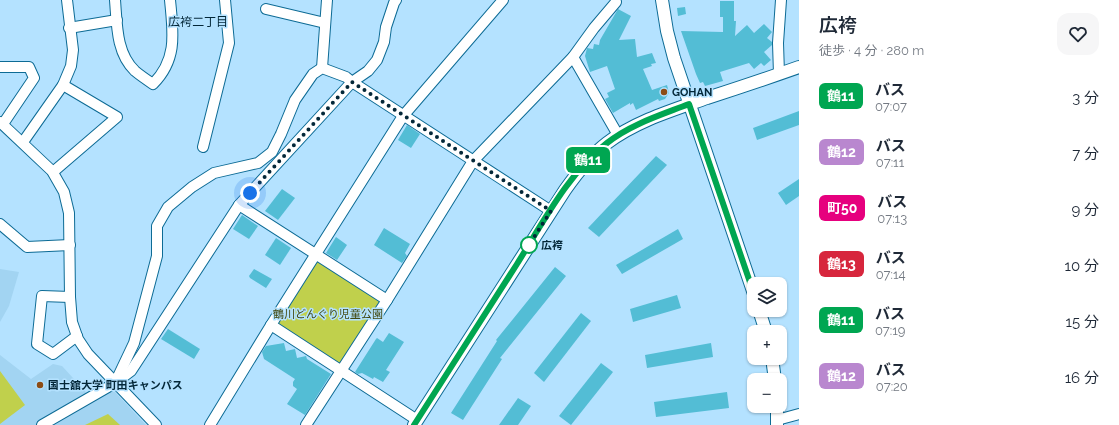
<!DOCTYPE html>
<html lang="ja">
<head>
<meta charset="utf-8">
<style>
	:root { --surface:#fff; --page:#f6f6f7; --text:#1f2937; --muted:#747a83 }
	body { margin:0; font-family:Raleway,"Noto Sans JP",sans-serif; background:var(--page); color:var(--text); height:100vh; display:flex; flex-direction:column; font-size:15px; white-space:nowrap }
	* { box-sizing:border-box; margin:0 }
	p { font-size:13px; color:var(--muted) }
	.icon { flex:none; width:22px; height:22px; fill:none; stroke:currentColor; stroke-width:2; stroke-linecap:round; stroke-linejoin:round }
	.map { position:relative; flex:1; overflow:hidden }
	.sheet { display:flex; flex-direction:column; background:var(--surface); width:320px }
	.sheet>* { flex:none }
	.badge { padding:0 8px; border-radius:6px; font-size:14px; line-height:26px }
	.controls { position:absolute; left:747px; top:277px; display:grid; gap:8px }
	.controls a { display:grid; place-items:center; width:40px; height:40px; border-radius:8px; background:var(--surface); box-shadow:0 1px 3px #0004; font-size:20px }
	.you { position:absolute; width:20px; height:20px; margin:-10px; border:3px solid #fff; border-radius:50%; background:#1a73e8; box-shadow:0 0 0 6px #1a73e833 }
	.map>.badge { position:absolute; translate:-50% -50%; box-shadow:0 0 0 2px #fff }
	.round { display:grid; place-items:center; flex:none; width:42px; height:42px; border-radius:12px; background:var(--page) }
	.head { display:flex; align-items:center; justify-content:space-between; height:68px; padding:0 20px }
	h1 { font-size:19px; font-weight:600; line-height:30px }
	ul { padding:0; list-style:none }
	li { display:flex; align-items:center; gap:12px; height:56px; padding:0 20px }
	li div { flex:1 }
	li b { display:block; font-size:15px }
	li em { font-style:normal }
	li .badge { min-width:44px; font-weight:700; text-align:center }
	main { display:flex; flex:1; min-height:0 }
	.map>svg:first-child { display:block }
</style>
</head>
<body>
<main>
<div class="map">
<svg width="799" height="425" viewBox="0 0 799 425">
	<rect width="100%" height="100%" fill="#b4e2ff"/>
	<!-- built -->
	<g fill="#a2d4f2">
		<path d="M0 269 19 272 9 306 0 322Z"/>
		<path d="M0 355 31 379 53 364 62 366 94 401 108 392H115L146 425H0Z"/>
	</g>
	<!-- green -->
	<g fill="#c0d04c">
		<path d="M318 257 383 301 340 367 273 326Z"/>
		<path d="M0 371 25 405 0 424Z"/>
		<path d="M108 414 120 425H85Z"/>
	</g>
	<!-- building -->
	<g fill="#53bdd5">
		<path d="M720 1H734V21H736L735 36 747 25 754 33 764 24 772 32 767 38 772 42V45L764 52 771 60 764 66 761 63 754 69 749 63 720 72 723 81 705 86 703 82 700 83 696 74 681 31 723 32V17H720Z"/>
		<path d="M685 7 686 14 678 16 677 8Z"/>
		<path d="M618 9 631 16 619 40 635 39 637 57 652 53 656 63 651 64 652 66 643 69 652 90 667 85 669 93 665 99 659 101 658 99 636 110 633 103 630 105V103L613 113 605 99 609 97 607 93 615 89 607 66 590 72 585 56 587 48 593 49 594 44 599 45 600 40Z"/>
		<path d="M799 111V125L757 140 753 128Z"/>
		<path d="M407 125 420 134 411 148 398 140Z"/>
		<path d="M656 156 667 165 599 237 588 228Z"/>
		<path d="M799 179V196L786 205 778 193Z"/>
		<path d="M282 189 295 198 278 220 265 211Z"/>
		<path d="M242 215 258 226 249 239 233 229Z"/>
		<path d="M384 228 410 244 405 253 407 256 402 263 374 245Z"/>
		<path d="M678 229 683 239 622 274 616 265Z"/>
		<path d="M336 237 347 245 337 260 326 253Z"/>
		<path d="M276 238 291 248 280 265 265 255Z"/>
		<path d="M555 267 566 276 500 358 502 359 463 420 451 413 497 341 496 340Z"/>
		<path d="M254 269 272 279 266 288 250 278 249 276Z"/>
		<path d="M677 295 681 308 633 322 630 309Z"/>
		<path d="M581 313 591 321 544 382 534 373Z"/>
		<path d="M168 329 200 349 194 359 161 339Z"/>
		<path d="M389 333 404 342 386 370 390 372 383 382 374 377 373 379 362 373 358 374 355 372 376 339 377 338 383 342Z"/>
		<path d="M284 343 286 351 295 349 297 358 306 356 307 359 331 374 305 415 287 404 297 389 293 386V382L295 379 264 359 262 352 266 346Z"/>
		<path d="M711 343 713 357 647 368 645 355Z"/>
		<path d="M601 363 613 372 571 425 559 416Z"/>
		<path d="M727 392 729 408 656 417 654 402Z"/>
		<path d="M518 398 531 406 518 425H499Z"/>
	</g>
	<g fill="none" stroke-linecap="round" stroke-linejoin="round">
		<!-- minor casing -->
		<g stroke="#0d6b95" stroke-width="12">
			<g id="minor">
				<path d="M115 0C117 24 116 53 135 71 141 76 147 80 153 84 178 59 173 32 170 0"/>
				<path d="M266 9 325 23"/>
				<path d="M69 28 117 20"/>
				<path d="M573 57 618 135"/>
				<path d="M0 67H29L34 78 3 124"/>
				<path d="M322 68 327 0"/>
				<path d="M779 74 778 43 781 0"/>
				<path d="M0 122 52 171 64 192 69 213 70 297 72 322 78 339 88 354 156 425"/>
				<path d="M23 142 63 85 71 66 73 50 67 0"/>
				<path d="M203 147 229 43 225 0"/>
				<path d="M53 172 117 117 63 85"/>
				<path d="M239 205 387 300"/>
				<path d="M0 224 27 247 70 245"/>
				<path d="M70 297 42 296 37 344 53 354 77 336"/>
				<path d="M271 325 417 420"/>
				<path d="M115 383 134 343 157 256V226L168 207 192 187 214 173 258 163 272 152 281 134 295 100 313 74 322 68 346 77 352 82 551 211"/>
				<path d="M777 420 799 414"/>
				<path d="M42 425 115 383 131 371 239 205 352 82 368 71 377 60 384 42 386 27 394 3 396 0"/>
				<path d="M210 425 271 325 403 116 503 0"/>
				<path d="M306 425 387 300 473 161 573 57 594 28 616 2"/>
			</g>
		</g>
		<!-- tertiary casing -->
		<g stroke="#0d6b95" stroke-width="14">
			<g id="tertiary">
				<path d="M662 0 667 31 674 58 754 294"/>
				<path d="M759 310 766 332"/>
				<path d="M772 358 775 380"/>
				<path d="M414 425 565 190C577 173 590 156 607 143 636 121 673 110 707 98 738 88 768 78 799 67"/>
				<path d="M777 425V406"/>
			</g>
		</g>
		<!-- minor -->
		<use href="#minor" stroke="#fff" stroke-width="10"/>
		<!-- tertiary -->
		<use href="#tertiary" stroke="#fff" stroke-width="12"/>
	</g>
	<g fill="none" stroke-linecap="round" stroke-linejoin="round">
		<!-- line casing -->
		<g stroke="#fff" stroke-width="9">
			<path id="line" d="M414 425C448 371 483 318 517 264 542 224 569 172 607 143 631 124 661 115 689 104L754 294"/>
		</g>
		<!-- line -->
		<use href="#line" stroke="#00a651" stroke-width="6"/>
		<!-- walk -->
		<path stroke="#032738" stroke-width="4" stroke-dasharray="0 7.2" d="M250 193 352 82 551 211 525 251 529 245"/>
	</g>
	<!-- markers -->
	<g fill="#8c4c15" stroke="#b4e2ff" stroke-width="1.5">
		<circle cx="664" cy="92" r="4"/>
		<circle cx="40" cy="385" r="4"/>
	</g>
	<circle fill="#fff" stroke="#00a651" stroke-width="2" cx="529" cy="245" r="8"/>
	<g text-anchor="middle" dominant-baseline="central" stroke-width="3" stroke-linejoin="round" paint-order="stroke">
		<!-- poi labels -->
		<g font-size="11" font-weight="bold" fill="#032738" stroke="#b4e2ff" text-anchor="start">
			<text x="672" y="92">GOHAN</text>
			<text x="48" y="385">国士舘大学 町田キャンパス</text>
		</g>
		<!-- stop labels -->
		<g font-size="11" font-weight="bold" fill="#032738" stroke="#b4e2ff" text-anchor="start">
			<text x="541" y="245">広袴</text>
		</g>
		<!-- park labels -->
		<g font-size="11" fill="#424910" stroke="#b4e2ff">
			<text x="328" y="314">鶴川どんぐり児童公園</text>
		</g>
		<!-- neighbourhood labels -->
		<g font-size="12" fill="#032738" stroke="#b4e2ff">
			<text x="198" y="22">広袴二丁目</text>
		</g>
	</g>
</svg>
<div class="controls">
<a><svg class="icon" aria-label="layers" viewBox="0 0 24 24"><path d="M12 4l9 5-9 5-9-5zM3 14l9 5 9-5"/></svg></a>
<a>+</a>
<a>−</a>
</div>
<div class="you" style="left:250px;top:193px"></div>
<b class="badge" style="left:588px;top:160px;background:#00a651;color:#fff">鶴11</b>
</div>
<section class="sheet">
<div class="head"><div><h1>広袴</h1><p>徒歩 · 4 分 · 280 m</p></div><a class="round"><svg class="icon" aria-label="heart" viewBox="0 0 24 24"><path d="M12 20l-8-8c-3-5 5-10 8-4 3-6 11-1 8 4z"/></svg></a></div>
<ul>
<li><span class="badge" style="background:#00a651;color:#fff">鶴11</span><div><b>バス</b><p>07:07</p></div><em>3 分</em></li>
<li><span class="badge" style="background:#b987cf;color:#fff">鶴12</span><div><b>バス</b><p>07:11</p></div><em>7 分</em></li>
<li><span class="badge" style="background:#e6007e;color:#fff">町50</span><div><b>バス</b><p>07:13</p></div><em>9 分</em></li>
<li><span class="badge" style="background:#d7263d;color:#fff">鶴13</span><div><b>バス</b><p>07:14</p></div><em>10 分</em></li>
<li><span class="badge" style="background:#00a651;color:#fff">鶴11</span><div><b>バス</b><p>07:19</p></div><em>15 分</em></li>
<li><span class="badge" style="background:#b987cf;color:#fff">鶴12</span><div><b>バス</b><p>07:20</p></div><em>16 分</em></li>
</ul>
</section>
</main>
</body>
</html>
